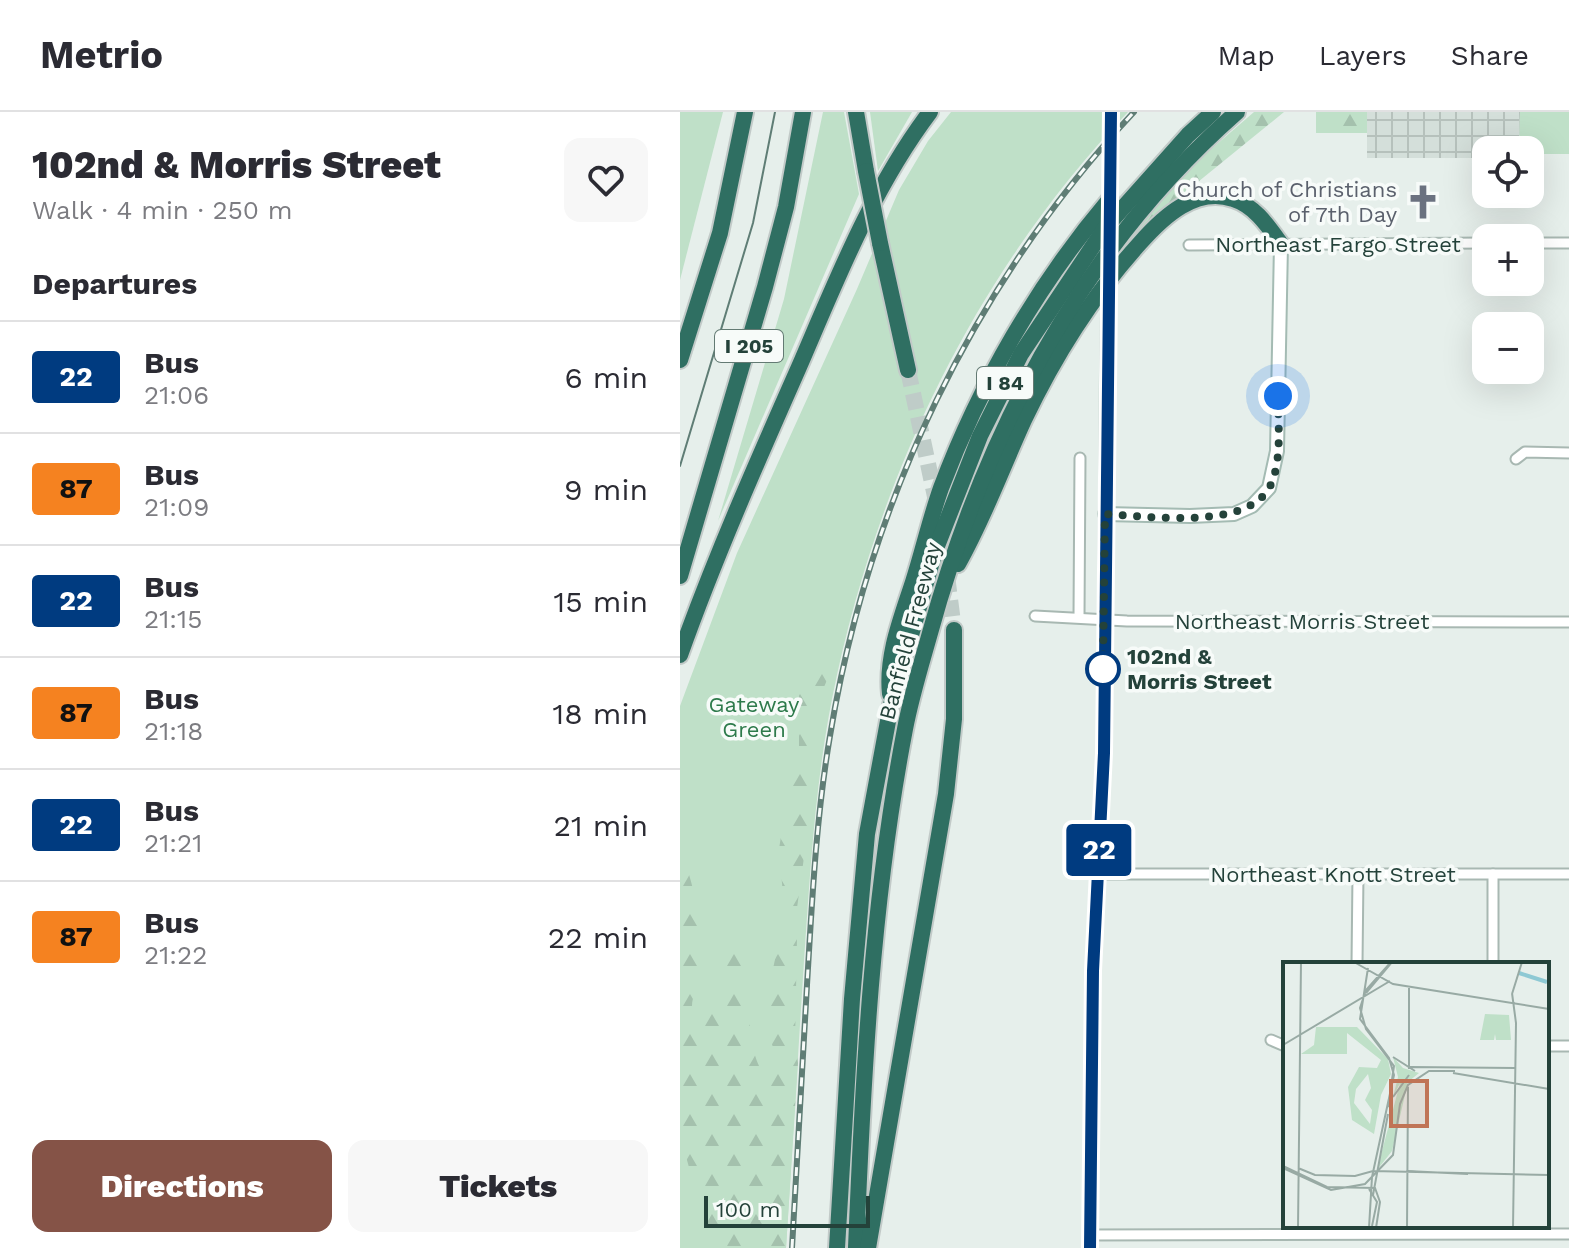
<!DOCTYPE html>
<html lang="en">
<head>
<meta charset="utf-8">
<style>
	:root { --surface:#fff; --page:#f7f7f7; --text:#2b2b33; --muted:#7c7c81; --line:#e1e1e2; --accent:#855347 }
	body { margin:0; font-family:"Work Sans",sans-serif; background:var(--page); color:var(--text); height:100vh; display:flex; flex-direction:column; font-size:30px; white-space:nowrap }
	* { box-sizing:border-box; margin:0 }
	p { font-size:26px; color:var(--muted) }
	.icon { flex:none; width:44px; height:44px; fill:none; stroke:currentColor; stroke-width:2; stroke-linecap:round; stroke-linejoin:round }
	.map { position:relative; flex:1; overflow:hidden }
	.panel { display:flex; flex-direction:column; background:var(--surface); width:680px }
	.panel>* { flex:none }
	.badge { padding:0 16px; border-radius:6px; font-size:28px; line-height:52px }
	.fabs { position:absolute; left:792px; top:24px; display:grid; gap:16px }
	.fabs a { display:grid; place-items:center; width:72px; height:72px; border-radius:16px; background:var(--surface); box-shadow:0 8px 32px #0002; font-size:40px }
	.scale { position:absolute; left:24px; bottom:20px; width:166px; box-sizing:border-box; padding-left:8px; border:4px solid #24423a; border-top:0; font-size:22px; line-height:28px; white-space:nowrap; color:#24423a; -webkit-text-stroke:6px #f7fbf9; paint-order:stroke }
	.you { position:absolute; width:40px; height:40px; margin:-20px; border:6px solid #fff; border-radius:50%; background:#1a73e8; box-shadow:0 0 0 12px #1a73e833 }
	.map>.badge { position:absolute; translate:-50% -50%; box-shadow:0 0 0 4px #fff }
	h2 { padding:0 32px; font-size:30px; line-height:72px }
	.round { display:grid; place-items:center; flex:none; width:84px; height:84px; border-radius:16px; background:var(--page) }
	.summary { display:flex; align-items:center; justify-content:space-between; height:136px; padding:0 32px }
	h1 { font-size:38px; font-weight:800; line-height:60px }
	.button { display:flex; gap:16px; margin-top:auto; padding:16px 32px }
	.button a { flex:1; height:92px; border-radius:16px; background:var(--accent); color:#fff; font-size:32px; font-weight:800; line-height:92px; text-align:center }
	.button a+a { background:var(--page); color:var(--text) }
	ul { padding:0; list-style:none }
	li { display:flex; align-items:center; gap:24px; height:112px; padding:0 32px; border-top:2px solid var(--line) }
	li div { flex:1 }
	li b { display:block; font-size:30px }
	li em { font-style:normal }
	li .badge { min-width:88px; font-weight:700; text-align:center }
	header { display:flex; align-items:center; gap:48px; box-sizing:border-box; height:112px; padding:0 40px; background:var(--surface); border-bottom:2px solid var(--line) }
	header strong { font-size:38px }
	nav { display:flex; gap:44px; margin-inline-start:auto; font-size:28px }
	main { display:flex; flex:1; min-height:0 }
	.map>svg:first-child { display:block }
</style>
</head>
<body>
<header>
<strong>Metrio</strong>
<nav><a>Map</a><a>Layers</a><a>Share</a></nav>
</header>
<main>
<section class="panel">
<div class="summary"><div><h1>102nd &amp; Morris Street</h1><p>Walk · 4 min · 250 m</p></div><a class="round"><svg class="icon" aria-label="heart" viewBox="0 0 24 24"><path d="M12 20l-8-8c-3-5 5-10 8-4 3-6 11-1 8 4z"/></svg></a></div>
<h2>Departures</h2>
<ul>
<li><span class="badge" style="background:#003b80;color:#fff">22</span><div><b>Bus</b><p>21:06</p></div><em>6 min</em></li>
<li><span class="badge" style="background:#f58220;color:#111">87</span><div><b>Bus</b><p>21:09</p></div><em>9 min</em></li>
<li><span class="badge" style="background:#003b80;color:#fff">22</span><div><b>Bus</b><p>21:15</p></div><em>15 min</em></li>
<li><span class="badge" style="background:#f58220;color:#111">87</span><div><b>Bus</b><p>21:18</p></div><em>18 min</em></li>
<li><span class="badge" style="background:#003b80;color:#fff">22</span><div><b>Bus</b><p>21:21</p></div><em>21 min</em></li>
<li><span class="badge" style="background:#f58220;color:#111">87</span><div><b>Bus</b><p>21:22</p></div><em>22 min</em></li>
</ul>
<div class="button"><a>Directions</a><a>Tickets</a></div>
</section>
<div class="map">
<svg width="889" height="1136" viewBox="0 0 889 1136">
	<defs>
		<pattern id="industrial-grid" width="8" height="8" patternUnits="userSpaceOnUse" patternTransform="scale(2)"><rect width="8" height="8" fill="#d4dfda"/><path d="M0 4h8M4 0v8" fill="none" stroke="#b6c1bc"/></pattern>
		<pattern id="forest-firs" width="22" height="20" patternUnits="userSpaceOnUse" patternTransform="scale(2)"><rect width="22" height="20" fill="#bfe0c8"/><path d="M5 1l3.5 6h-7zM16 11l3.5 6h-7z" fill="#a4c1ad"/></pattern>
	</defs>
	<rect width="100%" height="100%" fill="#e6efeb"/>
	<!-- industrial -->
	<path fill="url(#industrial-grid)" d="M687 0H840L839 38H806V46H687Z"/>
	<!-- green -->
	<g fill="#bfe0c8">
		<path d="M0 0H43L0 168Z"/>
		<path d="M143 0H164L179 82 38 409 104 187Z"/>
		<path d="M190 0H232L198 59Z"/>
		<path d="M271 0H448C294 161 195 370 152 587 135 673 130 762 124 849 118 945 112 1040 106 1136H0V594L57 441 177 177 219 78 248 29Z"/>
		<path d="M840 0H889V42H850V38H839Z"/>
	</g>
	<!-- forest -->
	<g fill="url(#forest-firs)">
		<path d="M574 0H604L481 100 447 135V122L522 45Z"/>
		<rect x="636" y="0" width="51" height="21"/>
		<path d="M134 554 143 558 147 568 132 603V628L135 643 132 687 117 796 112 799 104 794 99 737 110 668 119 634V569L124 559Z"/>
		<path d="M0 756 8 759C18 793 26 828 20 864 18 875 12 884 12 894L20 896 27 889 34 895 41 894 45 891 47 844 50 839 58 838 69 851C68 880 66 939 84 962L92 961 97 956C97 942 90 931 89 918 86 882 93 850 104 816L108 814 115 818 117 825 115 931 118 951 106 1136H25L26 1102 17 1084 0 1023Z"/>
	</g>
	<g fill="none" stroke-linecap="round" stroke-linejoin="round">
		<!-- motorway-tunnel -->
		<g stroke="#bfccc8" stroke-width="16" stroke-dasharray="16 8" stroke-linecap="butt">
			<path d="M228 258 257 394"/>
			<path d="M261 417 274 518"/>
		</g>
		<!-- minor casing -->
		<g stroke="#a8b8b2" stroke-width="13">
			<g id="minor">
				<path d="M850 131H889"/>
				<path d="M509 133 806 131"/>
				<path d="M836 347 845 340 889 341"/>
				<path d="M355 504 447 509 889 510"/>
				<path d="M399 505 400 346"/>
				<path d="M418 762H889"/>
				<path d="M677 852 678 762"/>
				<path d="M813 852V762"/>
				<path d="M591 928 605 934"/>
				<path d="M867 934H889"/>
				<path d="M410 1123 889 1122"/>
			</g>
		</g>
		<!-- secondary casing -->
		<g stroke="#a4bbb3" stroke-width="16">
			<g id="secondary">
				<path d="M425 402 510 404 554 402 572 394 589 376 597 339 601 132"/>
				<path d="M410 1136 413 859 424 641 427 260"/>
			</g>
		</g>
		<!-- motorway casing -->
		<g stroke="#c2cac8" stroke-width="20">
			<g id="motorway">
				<path d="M176 0 186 59"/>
				<path d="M200 131 228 258"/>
				<path d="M0 248 40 121 65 0"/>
				<path d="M278 452C304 406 322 356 344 308 375 243 412 184 460 131 483 105 516 74 553 87 575 94 588 114 601 132"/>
				<path d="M0 464 85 175 106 95 123 0"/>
				<path d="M0 543C35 445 77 350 119 255 157 167 192 77 250 0"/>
				<path d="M210 582C206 544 221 507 233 470 243 439 250 407 261 376 300 272 358 172 430 87"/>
				<path d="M157 1136 172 887 187 722 211 593 255 439 300 324 341 242 425 116 508 23 533 0"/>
				<path d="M176 1136C183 963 192 788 225 617 231 585 241 553 250 521 305 321 399 139 557 0"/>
				<path d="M188 1136 266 682 274 607V518"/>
			</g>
		</g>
		<!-- minor -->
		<use href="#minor" stroke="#fff" stroke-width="9"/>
		<!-- secondary -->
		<use href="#secondary" stroke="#fff" stroke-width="12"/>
		<!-- motorway -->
		<use href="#motorway" stroke="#2f6f62" stroke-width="16"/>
		<!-- tram -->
		<path stroke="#5f7d75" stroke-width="2" d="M0 354 73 111 95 0"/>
		<!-- rail casing -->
		<g stroke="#5f7d75" stroke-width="6">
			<path id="rail" d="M112 1136C117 1048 122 961 127 873 132 790 136 706 150 624 188 392 293 172 454 0"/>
		</g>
		<!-- rail -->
		<use href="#rail" stroke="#f7fbf9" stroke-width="3" stroke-dasharray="9" stroke-linecap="butt"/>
		<!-- secondary-bridge casing -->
		<g stroke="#a4bbb3" stroke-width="16" stroke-linecap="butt">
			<path id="secondary-bridge" d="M427 260 431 0"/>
		</g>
		<!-- motorway-bridge casing -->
		<g stroke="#c2cac8" stroke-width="20" stroke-linecap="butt">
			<path id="motorway-bridge" d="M186 59 200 131"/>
		</g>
		<!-- secondary-bridge -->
		<use href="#secondary-bridge" stroke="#fff" stroke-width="12"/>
		<!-- motorway-bridge -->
		<use href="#motorway-bridge" stroke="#2f6f62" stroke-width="16"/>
	</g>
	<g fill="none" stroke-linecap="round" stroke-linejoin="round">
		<!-- line casing -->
		<g stroke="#fff" stroke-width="18">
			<path id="line" d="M410 1136 413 859 424 641 431 0"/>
		</g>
		<!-- line -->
		<use href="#line" stroke="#003b80" stroke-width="12"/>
		<!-- walk -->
		<path stroke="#24423a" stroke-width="8" stroke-dasharray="0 14.4" d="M423 557 425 402C469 404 573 420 592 370 602 344 598 311 598 284"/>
	</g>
	<!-- icons -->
	<defs>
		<g id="church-bare" transform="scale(2.76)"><path d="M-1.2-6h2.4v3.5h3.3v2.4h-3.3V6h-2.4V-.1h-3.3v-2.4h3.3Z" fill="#6b7280" stroke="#f7fbf9" stroke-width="2.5" paint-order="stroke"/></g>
	</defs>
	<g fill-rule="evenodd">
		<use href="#church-bare" x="743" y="90"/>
	</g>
	<!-- markers -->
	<circle fill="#fff" stroke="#003b80" stroke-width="4" cx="423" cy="557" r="16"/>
	<g text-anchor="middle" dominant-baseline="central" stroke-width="7" stroke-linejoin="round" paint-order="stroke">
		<!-- shield labels -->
		<g fill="#f7fbf9" stroke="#637a73" stroke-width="2">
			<rect x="35" y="218" width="68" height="32" rx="6"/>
			<rect x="297" y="255" width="56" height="32" rx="6"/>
		</g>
		<g font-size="20" font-weight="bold" fill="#24423a">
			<text x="69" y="234">I 205</text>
			<text x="325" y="271">I 84</text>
		</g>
		<!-- worship labels -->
		<g font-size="22" fill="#5b616d" stroke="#f7fbf9" text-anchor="end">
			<text x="717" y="77">Church of Christians<tspan x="717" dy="25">of 7th Day</tspan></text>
		</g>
		<!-- street labels -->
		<g font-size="22" fill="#24423a" stroke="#f7fbf9">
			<text x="658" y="132">Northeast Fargo Street</text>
			<text x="622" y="509">Northeast Morris Street</text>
			<text transform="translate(230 519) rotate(-75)">Banfield Freeway</text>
			<text x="653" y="762">Northeast Knott Street</text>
		</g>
		<!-- stop labels -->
		<g font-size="22" font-weight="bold" fill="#24423a" stroke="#f7fbf9" text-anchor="start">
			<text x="447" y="544">102nd &amp;<tspan x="447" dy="25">Morris Street</tspan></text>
		</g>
		<!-- park labels -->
		<g font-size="22" fill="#2d7a4b" stroke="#f7fbf9">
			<text x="74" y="592">Gateway<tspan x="74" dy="25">Green</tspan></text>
		</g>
	</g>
	<!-- overview -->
	<g transform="translate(603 850)">
		<rect width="266" height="266" fill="#e6efeb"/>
		<path d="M202 52 226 53 228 78H213L212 72 211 78H197ZM110 95 120 106 136 111 125 120 109 189 94 208 117 121 110 135 115 115Z" fill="#bfe0c8"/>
		<path d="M33 65H74L105 97 108 112 98 133 91 172 69 158 65 125 76 105 94 106 98 98 64 71V92H18L31 83ZM85 112 88 126 82 138 89 148 87 162 71 141 73 127Z" fill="#bfe0c8" fill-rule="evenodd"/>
		<path fill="none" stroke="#8ec9d4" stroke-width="4" d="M236 11 264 20"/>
		<path fill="none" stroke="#98aaa4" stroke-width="2" d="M71 0 110 22 266 47M85 6 77 57 106 96 111 113 89 215 86 266M126 24V107M83 31 109 0M229 31 233 61 230 266M229 32 239 0M0 83 107 19M110 95 132 109M127 105 232 106M170 111 266 127M110 135 126 113M105 145 111 104 83 67 77 46 83 28 108 0M0 204 44 225 92 226 97 240 93 266M0 206 48 228 82 222 110 193 117 142 125 123 146 109H172M15 206 32 213 72 214 90 209 266 213M124 209 185 212M86 227 94 240 89 264M90 233 105 152M15 266 18 0M124 266 125 125"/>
		<path fill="#c07456" fill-opacity="0.15" stroke="#c07456" stroke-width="4" d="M108 119H144V164H108Z"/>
		<rect width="266" height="266" fill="none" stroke="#24423a" stroke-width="4"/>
	</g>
</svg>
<div class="fabs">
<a><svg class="icon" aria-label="locate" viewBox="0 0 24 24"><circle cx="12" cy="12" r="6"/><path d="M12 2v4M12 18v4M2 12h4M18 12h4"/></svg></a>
<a>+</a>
<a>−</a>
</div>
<div class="scale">100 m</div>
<div class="you" style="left:598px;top:284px"></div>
<b class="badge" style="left:419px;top:738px;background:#003b80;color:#fff">22</b>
</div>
</main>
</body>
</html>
